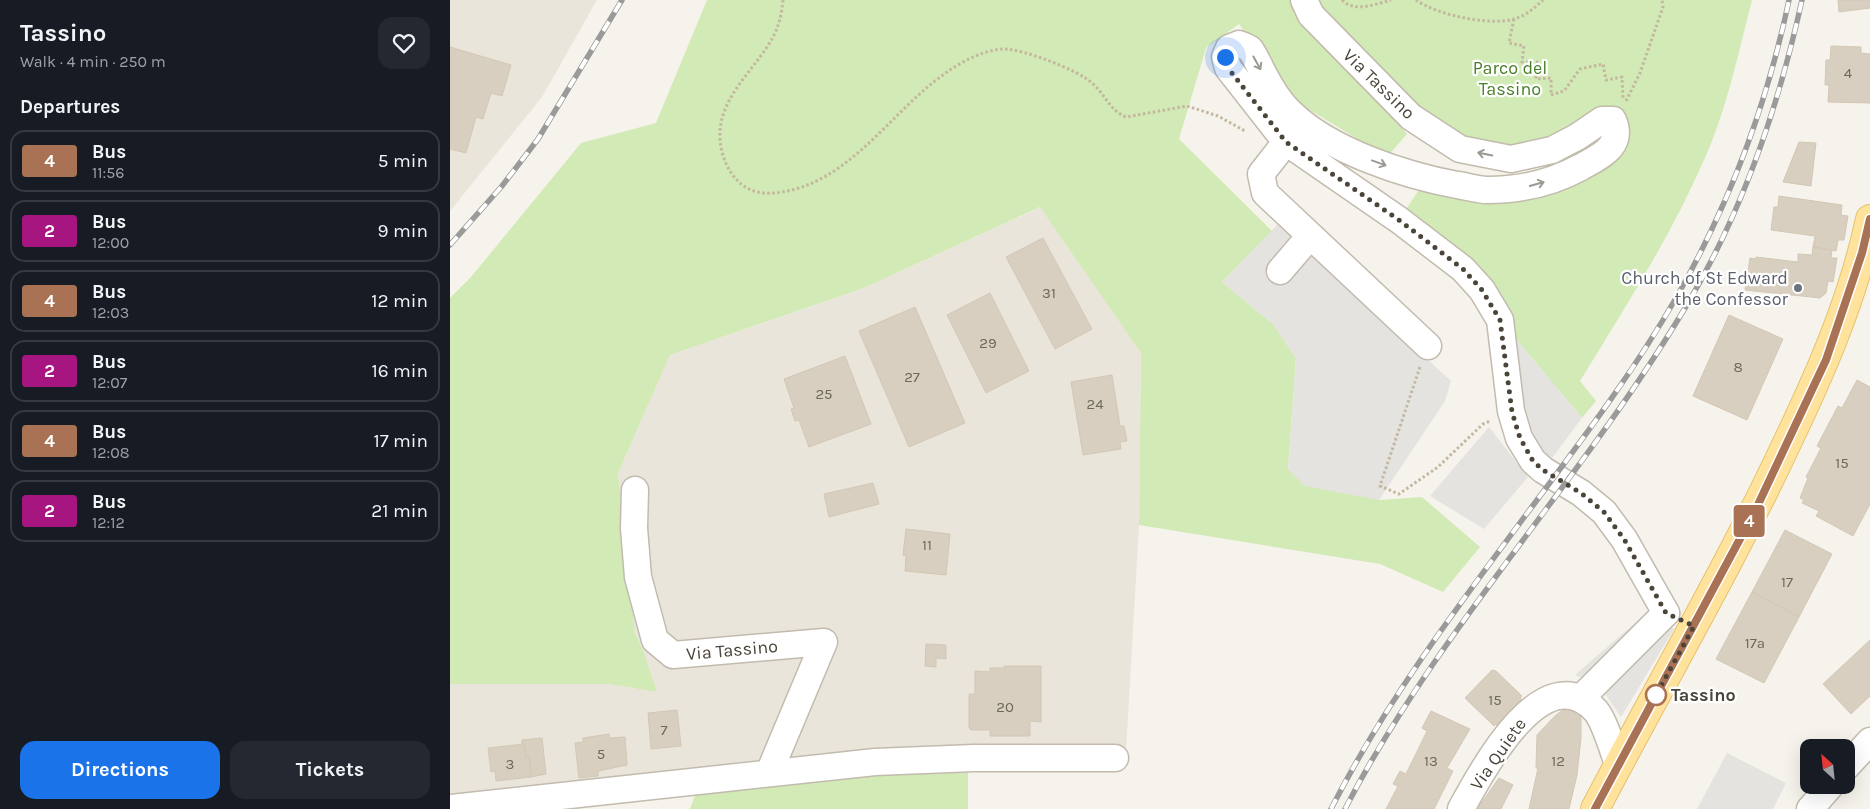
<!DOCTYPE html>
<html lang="en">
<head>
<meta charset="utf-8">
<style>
	:root { --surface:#171b24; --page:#242831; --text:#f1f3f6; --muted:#9ea1a6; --line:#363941; --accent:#1a73e8 }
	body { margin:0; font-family:Karla,sans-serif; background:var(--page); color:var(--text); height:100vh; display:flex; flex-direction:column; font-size:19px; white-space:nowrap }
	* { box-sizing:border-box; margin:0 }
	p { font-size:16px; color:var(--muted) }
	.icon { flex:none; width:28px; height:28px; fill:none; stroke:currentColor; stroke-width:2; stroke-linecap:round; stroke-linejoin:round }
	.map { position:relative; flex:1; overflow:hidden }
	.side { display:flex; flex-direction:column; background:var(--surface); width:450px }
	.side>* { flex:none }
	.badge { padding:0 10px; border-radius:4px; font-size:18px; line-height:32px }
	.needle { width:32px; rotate:333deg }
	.buttons { position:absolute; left:1350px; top:739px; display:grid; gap:10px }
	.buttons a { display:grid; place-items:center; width:55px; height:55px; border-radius:10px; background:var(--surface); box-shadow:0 5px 20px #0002; font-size:25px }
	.you { position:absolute; width:25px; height:25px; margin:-12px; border:4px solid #fff; border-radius:50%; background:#1a73e8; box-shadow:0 0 0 8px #1a73e833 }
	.map>.badge { position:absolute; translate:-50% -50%; box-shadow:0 0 0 2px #fff }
	h2 { padding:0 20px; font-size:19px; line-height:45px }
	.round { display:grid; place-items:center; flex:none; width:52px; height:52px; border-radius:15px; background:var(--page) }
	.overview { display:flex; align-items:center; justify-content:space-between; height:85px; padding:0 20px }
	h1 { font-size:24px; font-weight:700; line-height:38px }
	.action { display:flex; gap:10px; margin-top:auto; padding:10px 20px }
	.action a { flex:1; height:58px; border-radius:15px; background:var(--accent); color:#fff; font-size:20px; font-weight:700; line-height:58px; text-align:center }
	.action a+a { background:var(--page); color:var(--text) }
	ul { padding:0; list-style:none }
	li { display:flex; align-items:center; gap:15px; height:62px; margin:0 10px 8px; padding:0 10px; border:2px solid var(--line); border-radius:15px }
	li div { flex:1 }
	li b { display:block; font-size:19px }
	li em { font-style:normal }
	li .badge { min-width:55px; font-weight:700; text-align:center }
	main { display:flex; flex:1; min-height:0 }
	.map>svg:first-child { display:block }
</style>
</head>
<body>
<main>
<section class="side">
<div class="overview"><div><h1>Tassino</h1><p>Walk · 4 min · 250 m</p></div><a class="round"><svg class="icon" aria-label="heart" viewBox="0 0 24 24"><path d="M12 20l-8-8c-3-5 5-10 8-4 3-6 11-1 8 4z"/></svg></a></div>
<h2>Departures</h2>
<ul>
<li><span class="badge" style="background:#a97254;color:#fff">4</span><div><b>Bus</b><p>11:56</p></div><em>5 min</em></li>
<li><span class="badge" style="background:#a71580;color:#fff">2</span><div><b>Bus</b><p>12:00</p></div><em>9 min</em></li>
<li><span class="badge" style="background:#a97254;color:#fff">4</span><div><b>Bus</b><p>12:03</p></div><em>12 min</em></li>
<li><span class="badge" style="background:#a71580;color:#fff">2</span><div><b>Bus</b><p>12:07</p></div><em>16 min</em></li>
<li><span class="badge" style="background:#a97254;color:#fff">4</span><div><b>Bus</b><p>12:08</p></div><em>17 min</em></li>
<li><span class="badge" style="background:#a71580;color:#fff">2</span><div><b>Bus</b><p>12:12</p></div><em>21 min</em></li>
</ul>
<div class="action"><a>Directions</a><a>Tickets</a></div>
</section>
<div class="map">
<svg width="1420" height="809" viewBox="0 0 1420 809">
	<rect width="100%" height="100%" fill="#f6f3ec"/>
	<!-- residential -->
	<g fill="#eae5da">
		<path d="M0 0H147L92 97 0 211Z"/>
		<path d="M591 207 691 353 689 526 675 768 518 764 0 809V684H158L207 692 193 650 185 634 168 473 220 355 412 289Z"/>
	</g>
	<!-- green -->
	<g fill="#d2eab5">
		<path d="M257 0H1302C1288 54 1277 109 1254 160 1220 238 1174 309 1130 381L1146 401 1132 418 1050 320 949 220 976 179 1113 177 1167 129 1102 150 1010 149 882 47 957 134 937 157 842 99 789 24 756 48 729 139 822 231 772 282 823 324 846 358 838 469 929 500 972 497 1030 547 993 592 930 564 689 525 691 353 590 207 414 288 220 355 168 473 185 634 193 650 207 692 158 684H0V298L21 277 131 143 206 123Z"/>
		<path d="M518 764V809H240L248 787Z"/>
	</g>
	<!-- parking -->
	<g fill="#e5e3e0">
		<path d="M829 223 1001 381 995 401 929 500 855 486 838 469 846 358 823 324 772 282Z"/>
		<path d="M1050 320 1132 418 1093 470 1083 461Z"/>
		<path d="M1039 427 1078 477 1034 529 980 496Z"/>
		<path d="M1200 610 1224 629 1171 717 1149 685 1125 675Z"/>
		<path d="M1277 753 1336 783 1323 809H1247Z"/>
	</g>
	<!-- building -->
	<g fill="#d8cfc1" stroke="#d3c7b4">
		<path d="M1388 0H1420V8L1389 12Z"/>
		<path d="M1381 46 1411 47V53L1420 54V103L1378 102 1379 85H1375L1376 60H1380Z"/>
		<path d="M0 47 61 65 52 96 41 93 33 119 26 117 16 153 0 149Z"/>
		<path d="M1349 142 1366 143 1361 186 1333 182Z"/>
		<path d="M1329 196 1392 205 1391 215 1398 216 1394 240H1388L1386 251 1363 247 1365 236 1321 230 1324 207H1328Z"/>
		<path d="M593 238 642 329 605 349 556 257Z"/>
		<path d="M1363 247 1382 250 1381 258H1387L1383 282 1378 281 1376 293 1370 298 1295 290 1300 258 1306 259V257L1348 262V254L1362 255Z"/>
		<path d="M540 293 579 371 536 393 497 315Z"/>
		<path d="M465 307 515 423 459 447 409 331Z"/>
		<path d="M1279 315 1333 339 1297 420 1243 396Z"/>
		<path d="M395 356 421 424 359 447 349 420 345 421 341 409 344 408 334 379Z"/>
		<path d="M662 375 670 426H674L677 441 670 442 671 449 633 455 621 382Z"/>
		<path d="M1407 380 1420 387V504L1403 536 1366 516 1369 511 1352 503 1354 500 1350 498 1358 478 1356 477 1371 448 1367 446 1388 406 1392 408Z"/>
		<path d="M423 483 429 504 379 517 374 494Z"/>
		<path d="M456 529 500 534 496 575 455 571 456 556 453 555Z"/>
		<path d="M1335 530 1382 554 1349 617 1302 592Z"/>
		<path d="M1302 592 1349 617 1314 683 1266 659Z"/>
		<path d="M1420 640V696L1401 714 1373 684Z"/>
		<path d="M476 644 496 645V659L486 658V667L475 666Z"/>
		<path d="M554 666H591V722L580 721V736H540V730H521L519 728V694H525V671L540 672V668H554Z"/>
		<path d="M1042 670 1046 671 1072 696 1070 698 1074 702 1049 728 1046 724 1044 726 1015 698Z"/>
		<path d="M1118 706 1131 715V738L1127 775 1119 809H1079L1088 768H1086L1087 735 1105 716Z"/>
		<path d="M227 710 231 746 201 749 198 713Z"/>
		<path d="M981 711 1020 729 997 768 1003 771 984 809H936L948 786 943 784 950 771 956 774 977 731 972 728Z"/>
		<path d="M159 734V738L175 737 177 765 148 771V776L129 778 125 743 133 742V738Z"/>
		<path d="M92 738 96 774 81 777 79 757H76L74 744H72V740Z"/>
		<path d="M74 744 76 757H79L81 777 46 781 45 771 41 772 38 748Z"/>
		<path d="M1049 778 1063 785 1051 809H1027Z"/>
	</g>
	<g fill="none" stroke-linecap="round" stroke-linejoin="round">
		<!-- minor casing -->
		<g stroke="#c2bbae" stroke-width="29">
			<g id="minor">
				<path d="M854 0 861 15 961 117 1010 149 1061 159 1102 150 1127 137 1152 120H1163C1174 146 1151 156 1131 167 1102 183 1070 190 1037 190 1027 190 1016 186 1007 185 954 175 880 151 841 113 829 102 818 83 811 69 808 63 804 54 800 49 797 47 792 45 789 44L779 48 775 57 778 68 836 142 949 220 1013 269 1032 290 1050 320 1061 411 1069 438 1083 461 1093 470 1131 493 1154 512 1174 539 1216 613"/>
				<path d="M836 142 811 174 815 193 978 346"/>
				<path d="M830 271 860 236"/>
				<path d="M185 490 184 528 188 577 205 640 223 655 374 642 319 773"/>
				<path d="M1131 698 1216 613"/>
				<path d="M1396 767 1420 741"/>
				<path d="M0 808 425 762 524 758H665"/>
				<path d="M1011 809C1031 772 1094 653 1146 711 1155 722 1163 751 1168 764"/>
				<path d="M1360 809 1381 785"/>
			</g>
		</g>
		<!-- major casing -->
		<g stroke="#e6c16a" stroke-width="30">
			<path id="major" d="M1145 809C1208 688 1278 569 1336 445 1371 372 1403 299 1420 219"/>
		</g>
		<!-- path -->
		<g stroke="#c4b79f" stroke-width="3" stroke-dasharray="2.5 2.5" stroke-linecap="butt">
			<path d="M333 0C332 11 330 22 325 33 310 65 272 93 270 131 269 148 275 168 287 180 299 193 315 195 332 192 395 182 434 123 480 85 499 69 528 50 554 49 573 49 628 70 642 83 655 94 660 111 676 117L737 106 768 116 795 131"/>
			<path d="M892 0C905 13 926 4 941 0"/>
			<path d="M966 0C987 15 1039 26 1064 19 1076 16 1084 8 1093 0"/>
			<path d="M1064 19 1059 43 1074 46 1072 62H1087L1086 79 1101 78V95L1114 91 1130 69 1153 64 1156 80 1172 77 1173 98"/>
			<path d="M1176 101 1190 73 1213 7 1212 0"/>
			<path d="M970 367 930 486 949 494 988 467 1033 424 1040 421"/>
		</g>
		<!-- minor -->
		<use href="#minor" stroke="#fff" stroke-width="26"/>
		<!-- major -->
		<use href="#major" stroke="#ffe39c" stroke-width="28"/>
		<!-- rail casing -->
		<g stroke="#9a9a9a" stroke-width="5.5">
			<g id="rail">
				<path d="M0 245 52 186 88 139 172 0"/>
				<path d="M881 809C939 695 1017 594 1093 492 1140 429 1187 366 1226 298 1279 205 1317 105 1339 0"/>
				<path d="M895 809C989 627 1134 479 1238 303 1293 210 1329 105 1352 0"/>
			</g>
		</g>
		<!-- rail -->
		<use href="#rail" stroke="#fff" stroke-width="4" stroke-dasharray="11" stroke-linecap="butt"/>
	</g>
	<!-- one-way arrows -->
	<defs><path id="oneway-shaft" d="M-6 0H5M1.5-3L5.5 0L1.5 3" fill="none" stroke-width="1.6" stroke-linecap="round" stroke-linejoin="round" transform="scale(1.25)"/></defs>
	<g stroke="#9c9892">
		<use href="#oneway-shaft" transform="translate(807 63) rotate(61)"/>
		<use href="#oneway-shaft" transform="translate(1035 154) rotate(-169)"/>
		<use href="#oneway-shaft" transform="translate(929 163) rotate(20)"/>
		<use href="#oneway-shaft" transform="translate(1087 184) rotate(-16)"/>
	</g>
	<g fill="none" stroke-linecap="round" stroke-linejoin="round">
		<!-- line casing -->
		<g stroke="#fff" stroke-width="11">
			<path id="line" d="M1145 809 1306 509 1376 360 1412 253 1420 219"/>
		</g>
		<!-- line -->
		<use href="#line" stroke="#a97254" stroke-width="8"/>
		<!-- walk -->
		<path stroke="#4b4439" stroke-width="5" stroke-dasharray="0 9" d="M775 57 778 68 836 142 949 220 1013 269 1032 290 1050 320 1062 412 1070 438 1083 461 1093 470 1131 493 1154 512 1174 539 1216 613 1244 626 1206 695"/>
	</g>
	<!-- markers -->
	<circle fill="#6b7280" stroke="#fff" stroke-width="2" cx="1348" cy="288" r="5"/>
	<circle fill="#fff" stroke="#a97254" stroke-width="2.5" cx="1206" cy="695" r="10"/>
	<g text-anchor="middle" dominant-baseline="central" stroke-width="4.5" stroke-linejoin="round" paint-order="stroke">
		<!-- number labels -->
		<g font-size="15" fill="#6e675b">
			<text x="1398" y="73">4</text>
			<text x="599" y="293">31</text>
			<text x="538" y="343">29</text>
			<text x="1288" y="367">8</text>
			<text x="462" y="377">27</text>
			<text x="374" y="394">25</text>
			<text x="645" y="404">24</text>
			<text x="1392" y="463">15</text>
			<text x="477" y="545">11</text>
			<text x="1337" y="582">17</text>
			<text x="1305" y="643">17a</text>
			<text x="1045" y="700">15</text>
			<text x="555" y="707">20</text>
			<text x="214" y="730">7</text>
			<text x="151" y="754">5</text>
			<text x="981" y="761">13</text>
			<text x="1108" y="761">12</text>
			<text x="60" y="764">3</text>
		</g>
		<!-- park labels -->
		<g font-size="18" fill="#4a7f2a" stroke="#fff">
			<text x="1060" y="68">Parco del<tspan x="1060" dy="21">Tassino</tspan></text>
		</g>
		<!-- street labels -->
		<g font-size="18" fill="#4b4439" stroke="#fff">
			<text transform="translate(929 84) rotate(44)">Via Tassino</text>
			<text transform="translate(282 650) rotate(-5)">Via Tassino</text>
			<text transform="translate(1048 754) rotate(-55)">Via Quiete</text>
		</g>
		<!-- worship labels -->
		<g font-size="18" fill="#5b616d" stroke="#fff" text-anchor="end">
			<text x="1338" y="278">Church of St Edward<tspan x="1338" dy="21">the Confessor</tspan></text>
		</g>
		<!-- stop labels -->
		<g font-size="18" font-weight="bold" fill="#4b4439" stroke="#fff" text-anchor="start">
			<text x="1221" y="695">Tassino</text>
		</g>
	</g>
</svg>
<div class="buttons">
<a><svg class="needle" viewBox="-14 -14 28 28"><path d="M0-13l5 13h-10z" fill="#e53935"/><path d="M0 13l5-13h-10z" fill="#9ea1a6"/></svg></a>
</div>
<div class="you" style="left:775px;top:57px"></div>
<b class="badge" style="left:1299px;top:521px;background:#a97254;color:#fff">4</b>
</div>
</main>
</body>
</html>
